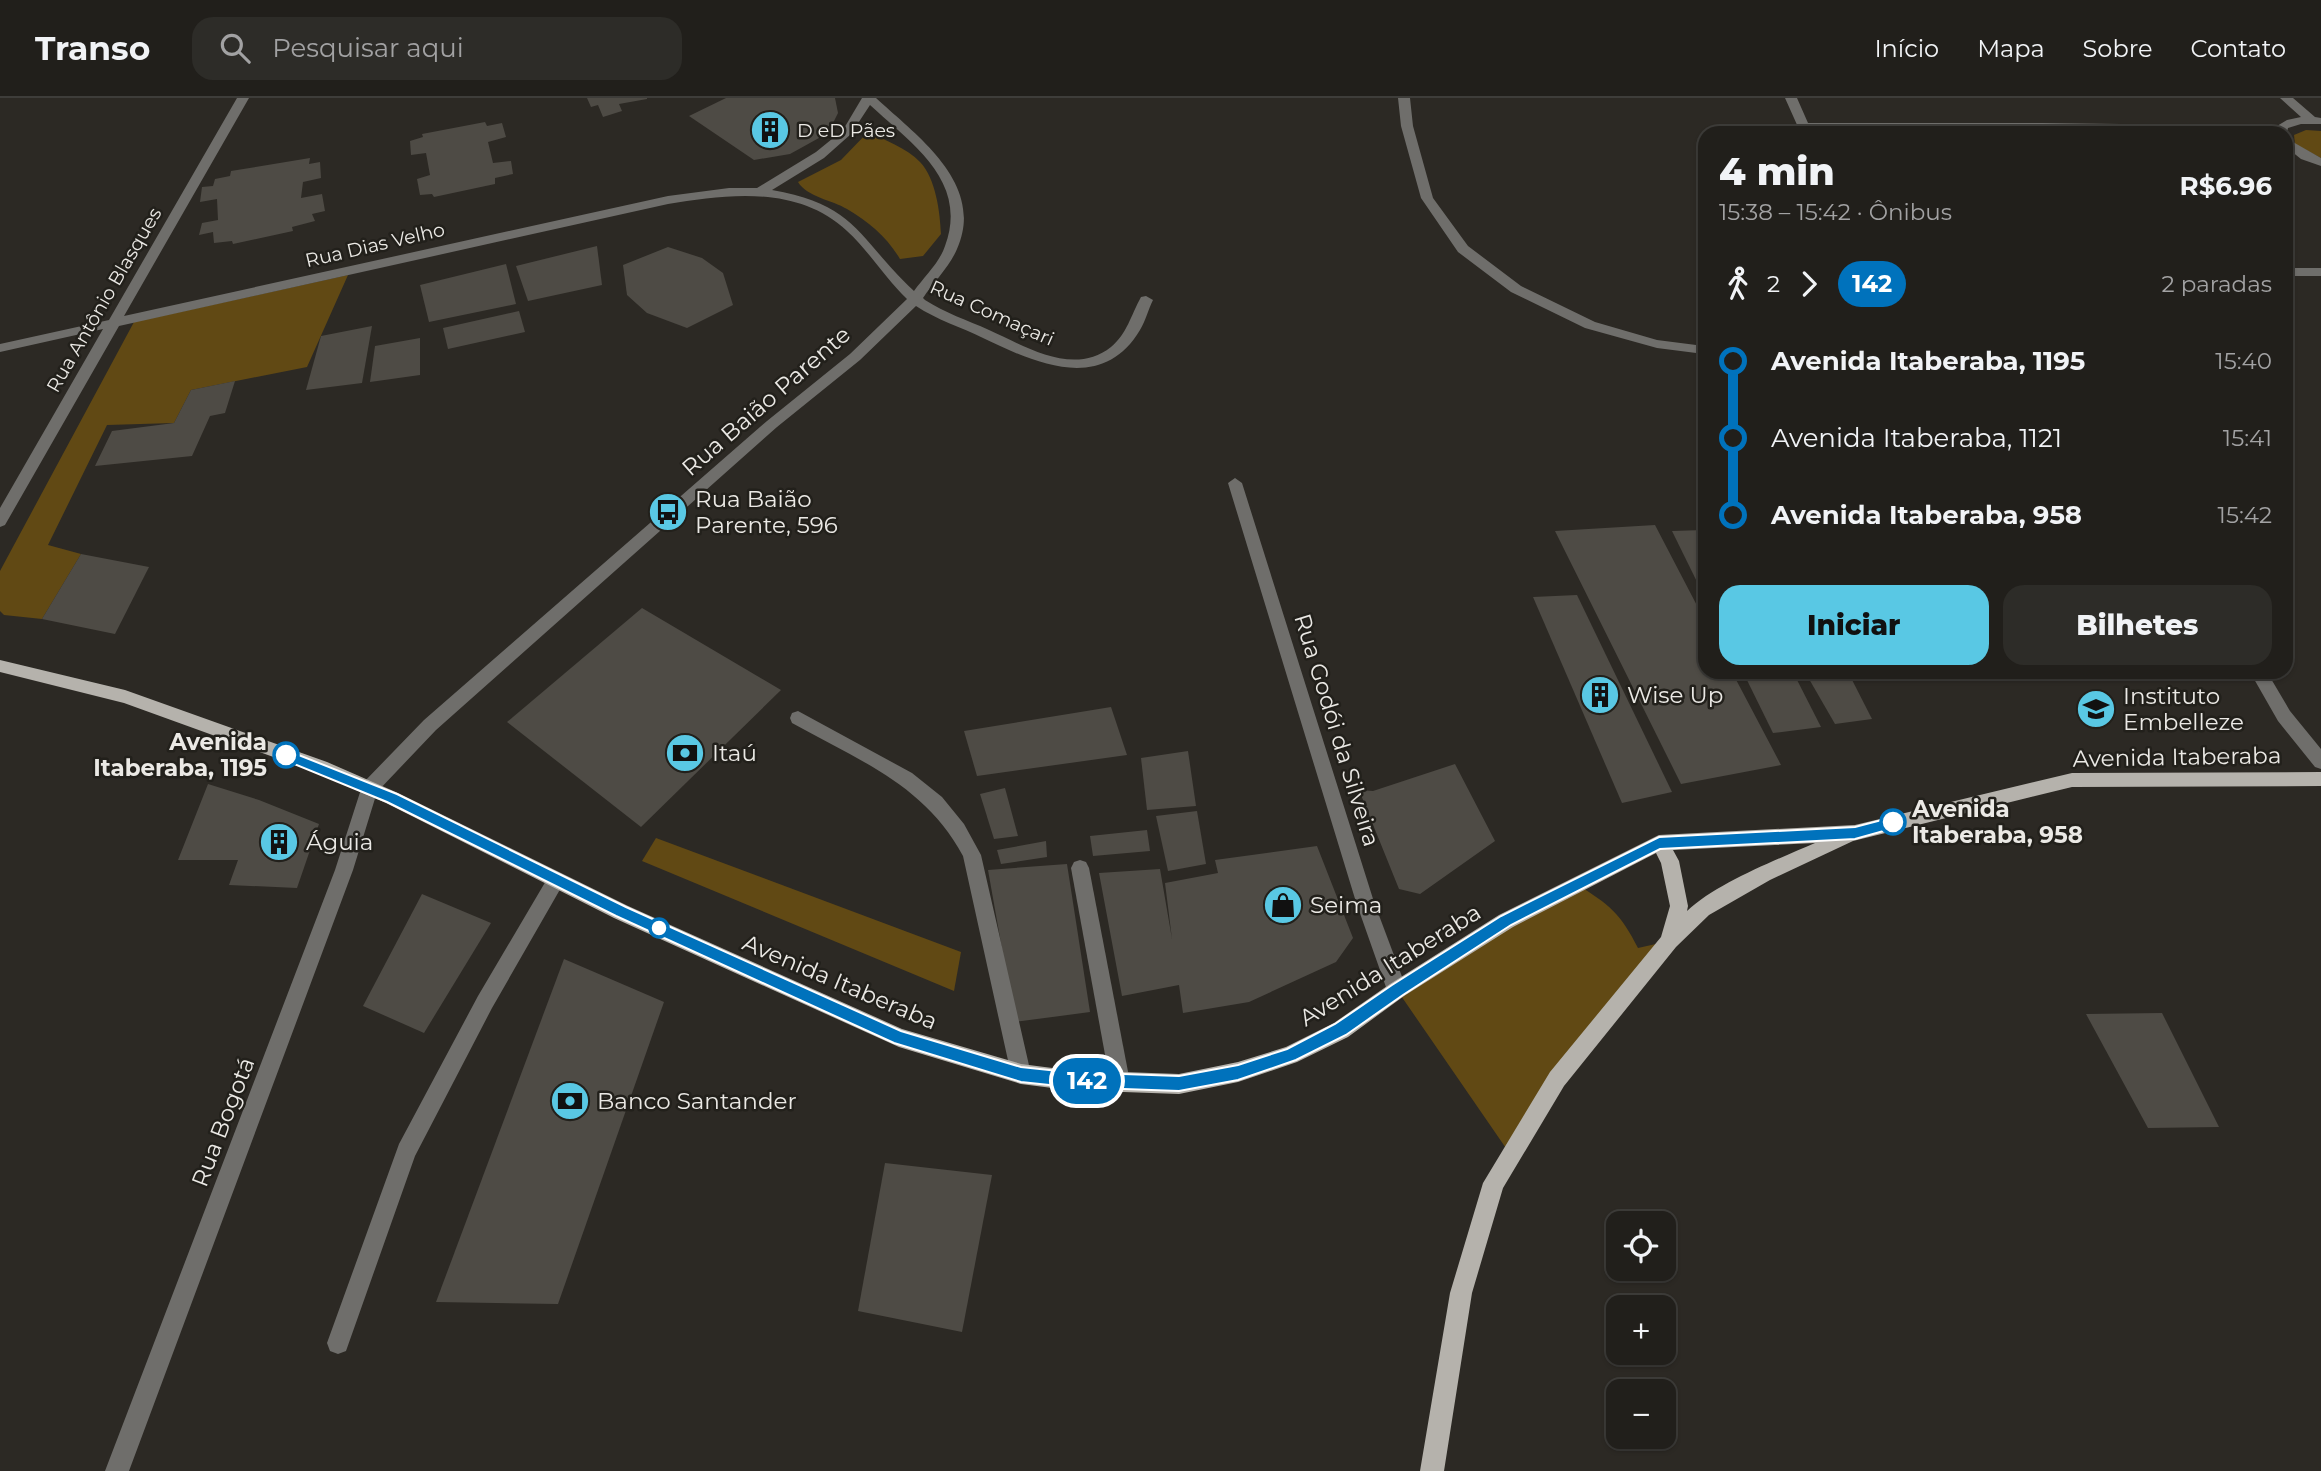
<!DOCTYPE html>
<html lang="pt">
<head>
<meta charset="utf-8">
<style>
	:root { --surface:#211f1b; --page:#2d2c28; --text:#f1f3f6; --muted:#a2a2a3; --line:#3e3d3a; --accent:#59c8e4 }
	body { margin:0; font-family:Montserrat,sans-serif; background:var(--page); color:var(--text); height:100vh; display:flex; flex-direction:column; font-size:26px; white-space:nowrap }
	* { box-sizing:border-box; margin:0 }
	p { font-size:23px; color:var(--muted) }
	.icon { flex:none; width:38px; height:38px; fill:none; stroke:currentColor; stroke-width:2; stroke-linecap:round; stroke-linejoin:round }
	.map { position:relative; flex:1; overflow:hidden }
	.panel { position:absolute; left:1698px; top:28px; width:595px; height:553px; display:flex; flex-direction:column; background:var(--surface); border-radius:21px; box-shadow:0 2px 5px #0004,0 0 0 2px var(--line) }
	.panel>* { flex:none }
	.badge { padding:0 14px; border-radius:23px; font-size:24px; line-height:46px }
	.tools { position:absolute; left:1606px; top:1113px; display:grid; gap:14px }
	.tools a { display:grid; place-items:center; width:70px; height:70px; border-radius:14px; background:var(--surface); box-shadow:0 2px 5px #0004,0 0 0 2px var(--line); font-size:35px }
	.map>.badge { position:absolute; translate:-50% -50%; box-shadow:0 0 0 4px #fff }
	.legs { display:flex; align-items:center; gap:10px; height:77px; padding:0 21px; font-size:23px }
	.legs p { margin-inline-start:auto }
	.head { display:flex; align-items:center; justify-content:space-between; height:119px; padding:0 21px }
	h1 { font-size:38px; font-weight:800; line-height:52px }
	.primary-button { display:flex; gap:14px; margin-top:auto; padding:14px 21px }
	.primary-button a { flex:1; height:80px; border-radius:21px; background:var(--accent); color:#111; font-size:28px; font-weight:800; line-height:80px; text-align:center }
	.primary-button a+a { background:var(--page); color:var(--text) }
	ul { padding:0 21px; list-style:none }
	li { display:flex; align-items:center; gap:24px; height:77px; font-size:26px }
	li i { display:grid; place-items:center; width:10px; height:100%; margin:0 9px; background:currentColor }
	li i::after { content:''; width:18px; height:18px; margin:-9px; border:5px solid; border-radius:50%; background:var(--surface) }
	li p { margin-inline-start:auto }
	li:first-child i { background:linear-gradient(#0000 50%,currentColor 0) }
	li:last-child i { background:linear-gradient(currentColor 50%,#0000 0) }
	header { display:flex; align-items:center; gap:42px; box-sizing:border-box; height:98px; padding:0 35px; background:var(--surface); border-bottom:2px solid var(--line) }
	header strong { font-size:33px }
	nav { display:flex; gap:38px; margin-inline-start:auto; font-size:24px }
	.search { width:490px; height:63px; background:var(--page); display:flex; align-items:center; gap:18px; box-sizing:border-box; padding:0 24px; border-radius:21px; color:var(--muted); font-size:26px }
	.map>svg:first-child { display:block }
</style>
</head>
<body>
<header>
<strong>Transo</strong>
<div class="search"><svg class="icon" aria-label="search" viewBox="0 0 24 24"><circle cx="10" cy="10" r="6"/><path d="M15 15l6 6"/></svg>Pesquisar aqui</div>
<nav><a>Início</a><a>Mapa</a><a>Sobre</a><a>Contato</a></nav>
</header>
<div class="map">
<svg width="2321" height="1373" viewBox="0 0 2321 1373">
	<rect width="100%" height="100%" fill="#2c2924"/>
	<!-- green -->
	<g fill="#614914">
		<path d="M2306 32 2321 33V60L2295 46 2294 37Z"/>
		<path d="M868 34C884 42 907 50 920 64 936 81 940 114 941 136L923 158 900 161C887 139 869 124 847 111 832 102 807 99 798 84L841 62Z"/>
		<path d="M348 177 307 269 191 292 174 325 107 327 48 447 81 456 42 521 4 517 0 513V473L134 224Z"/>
		<path d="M656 740 961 854 954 893 642 763Z"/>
		<path d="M1576 786C1609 806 1621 816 1638 850L1669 843 1510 1056 1397 892Z"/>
	</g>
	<!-- building -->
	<g fill="#4e4b45">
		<path d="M587 0H647V1L619 6 622 13 603 19 598 7 591 9Z"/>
		<path d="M726 0H835L838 15 828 35 790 56 754 62 689 18Z"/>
		<path d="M485 24 487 28 502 25 506 39 488 44 493 65 511 63 513 76 495 80V86L434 99 432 96 420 97 417 81 430 77 426 55 411 57 410 43 423 39 422 36Z"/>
		<path d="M310 60 309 66 320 64 321 80 303 84 301 100 322 96 325 113 312 116 315 123 292 129 293 133 233 146 232 143 214 145 213 134 199 137 202 125 218 122 217 101 200 104 202 89 213 88 215 81 230 78 231 73Z"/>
		<path d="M597 148 602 187 528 203 516 168Z"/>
		<path d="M668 149 702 160 723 175 733 207 687 230 647 215 627 197 623 167Z"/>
		<path d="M506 166 516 206 429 224 420 187Z"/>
		<path d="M519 213 525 234 448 251 443 230Z"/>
		<path d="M372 228 362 285 306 292 321 238Z"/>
		<path d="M420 240V277L370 284 375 248Z"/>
		<path d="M235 283 225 315 210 318 192 358 95 368 112 333 174 325 191 292Z"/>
		<path d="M1655 427 1704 521V574H1732L1781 667 1681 686 1555 433Z"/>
		<path d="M1704 432V498L1672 433Z"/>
		<path d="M81 456 149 469 115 536 42 521Z"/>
		<path d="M1577 497 1672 694 1622 705 1533 499Z"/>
		<path d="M642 510 781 592 641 729 507 624Z"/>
		<path d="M1743 574H1793L1821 629 1773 635Z"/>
		<path d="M1805 574H1848L1872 621 1835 626Z"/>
		<path d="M1111 609 1127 657 977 678 964 633Z"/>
		<path d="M1188 653 1196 708 1147 712 1141 660Z"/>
		<path d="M1455 666 1495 743 1420 796 1399 791 1359 692 1373 693Z"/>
		<path d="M208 686 259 702 319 726 297 790 229 787 238 762H178Z"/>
		<path d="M1005 690 1018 738 994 741 980 696Z"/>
		<path d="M1197 713 1206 766 1168 773 1156 718Z"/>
		<path d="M1147 732 1150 753 1093 758 1090 738Z"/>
		<path d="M1046 743 1047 759 1001 766 997 752Z"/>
		<path d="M1317 748 1353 840 1336 864 1249 904 1183 915 1179 887 1122 898 1099 775 1160 771 1172 841 1165 785 1218 775 1215 762Z"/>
		<path d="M1067 766 1090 914 1015 924 988 772Z"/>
		<path d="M422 796 491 825 424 935 363 908Z"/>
		<path d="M564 861 664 904 558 1206 436 1204Z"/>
		<path d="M2162 915 2219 1029 2148 1030 2086 916Z"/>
		<path d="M885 1065 992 1077 962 1234 858 1213Z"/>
	</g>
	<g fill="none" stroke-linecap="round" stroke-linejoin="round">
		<!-- minor -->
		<g fill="#6f6e6b" fill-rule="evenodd">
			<path d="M237 0H249L124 218 668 98 729 90H757L816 54 843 32 862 0H876C917 38 986 86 957 151 950 168 933 185 923 200L925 202C945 215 967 222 989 232 1025 248 1073 279 1111 249 1127 236 1131 217 1141 199L1146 198 1153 202C1148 212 1146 222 1140 232 1102 296 1035 265 983 240 961 229 937 222 916 208L860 262 777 329 436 632 377 694 353 772 129 1373H105L335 772 363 685 424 622 767 323 850 256 907 201C885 180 869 153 847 133 798 87 728 96 668 106L119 228 5 427 0 429V410L103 231 0 254V246L109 222ZM870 7C912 46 969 83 945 148 940 164 924 179 914 193 858 141 858 107 772 92L824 60 851 36Z"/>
			<path d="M1398 0H1410L1413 28 1433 100 1468 148 1521 188 1595 224 1657 242 1704 248V256L1657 250 1585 230 1511 194 1458 154 1421 100 1401 28Z"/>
			<path d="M1785 0H1797L1808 25H2043L2277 28 2287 22 2301 19 2280 0H2293L2315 19 2321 20V26H2301L2288 30 2286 38V35L2043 31 1804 32 1798 29Z"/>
			<path d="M2286 40 2321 60V68L2301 61 2286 49Z"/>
			<rect x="2286" y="170" width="35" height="8"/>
			<path d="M1235 380 1242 385 1374 804 1407 892 1404 898 1397 901 1390 898 1387 892 1356 804 1228 385Z"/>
			<path d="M2250 574H2267L2290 613 2321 651V671L2315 669 2278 623Z"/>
			<path d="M798 613 912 675 942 699 964 726 981 757 1031 976 1028 983 1021 986 1014 983 1011 976 963 758C925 687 860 663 792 625L790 620 792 615Z"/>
			<path d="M1080 762 1086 764 1089 770 1130 984 1127 991 1120 994 1113 991 1110 984 1071 770 1074 764Z"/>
			<path d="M556 774 562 776 565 782 562 788 492 910 415 1058 346 1253 338 1256 330 1253 327 1245 399 1046 478 898 550 776Z"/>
		</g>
		<!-- major -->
		<path fill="#b5b2ac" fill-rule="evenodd" d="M0 562 125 592 327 664 398 695 628 808 902 931 1021 966 1068 972 1179 976 1238 964 1286 949 1334 925 1390 886 1499 817 1659 737 1855 727 2072 675 2321 674V688L2072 689 1853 743 1770 782 1709 817 1676 849 1564 988 1503 1090 1472 1195 1444 1373H1420L1450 1195 1483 1085 1550 974 1661 839 1670 808 1661 765 1656 755 1513 829 1404 898 1348 939 1297 964 1238 984 1179 996 1068 992 1021 986 899 949 614 820 386 705 315 674 124 605 0 574ZM1815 745C1776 762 1717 785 1687 813L1688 808 1679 763 1673 752Z"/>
	</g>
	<!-- line-1 -->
	<path fill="#0072bc" stroke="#fff" stroke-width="2" d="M286 652 397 696 626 809 901 933 1021 969 1068 974 1179 978 1238 967 1287 951 1335 926 1392 887 1501 818 1659 739 1855 729 1893 719 1900 724 1898 729 1855 741 1660 751 1511 827 1403 897 1346 937 1296 962 1238 982 1179 993 1068 989 1021 984 894 945 616 818 387 704 282 661 280 657Z"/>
	<!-- icons -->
	<defs>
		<g id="building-disc" transform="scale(2.0125)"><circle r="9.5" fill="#59c8e4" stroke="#22201b"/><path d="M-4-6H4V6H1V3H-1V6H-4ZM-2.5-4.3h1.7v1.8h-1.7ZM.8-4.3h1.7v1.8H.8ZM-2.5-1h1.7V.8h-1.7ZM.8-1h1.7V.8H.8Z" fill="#111"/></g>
		<g id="bus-disc" transform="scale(2.0125)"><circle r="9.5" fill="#59c8e4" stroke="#22201b"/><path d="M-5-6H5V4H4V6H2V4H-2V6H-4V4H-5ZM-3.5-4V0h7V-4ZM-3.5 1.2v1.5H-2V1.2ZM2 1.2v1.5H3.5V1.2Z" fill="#111"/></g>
		<g id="university-disc" transform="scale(2.0125)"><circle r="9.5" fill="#59c8e4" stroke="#22201b"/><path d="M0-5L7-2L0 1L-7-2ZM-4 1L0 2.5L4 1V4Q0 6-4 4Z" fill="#111"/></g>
		<g id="bank-disc" transform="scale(2.0125)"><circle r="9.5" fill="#59c8e4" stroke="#22201b"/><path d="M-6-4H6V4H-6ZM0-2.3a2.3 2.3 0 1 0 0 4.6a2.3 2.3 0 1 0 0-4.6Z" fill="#111"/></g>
		<g id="shop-disc" transform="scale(2.0125)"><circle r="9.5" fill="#59c8e4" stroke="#22201b"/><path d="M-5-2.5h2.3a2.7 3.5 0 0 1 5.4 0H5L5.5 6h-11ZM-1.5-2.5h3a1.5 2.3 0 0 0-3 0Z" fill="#111"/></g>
	</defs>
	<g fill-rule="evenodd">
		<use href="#building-disc" x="770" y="32"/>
		<use href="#bus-disc" x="668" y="414"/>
		<use href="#building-disc" x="1600" y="597"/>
		<use href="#university-disc" x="2096" y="611"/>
		<use href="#bank-disc" x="685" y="655"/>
		<use href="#building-disc" x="279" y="744"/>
		<use href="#shop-disc" x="1283" y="807"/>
		<use href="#bank-disc" x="570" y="1003"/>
	</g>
	<!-- markers -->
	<g fill="#fff" stroke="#0072bc" stroke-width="3.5">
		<circle cx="286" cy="657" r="12"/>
		<circle cx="1893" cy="724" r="12"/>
		<circle cx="659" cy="830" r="9"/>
	</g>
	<g text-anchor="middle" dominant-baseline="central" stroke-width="5" stroke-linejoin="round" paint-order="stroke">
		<!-- far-poi labels -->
		<g font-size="19" fill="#ebe9e5" stroke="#22201b" text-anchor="start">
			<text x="797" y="32">D eD Pães</text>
		</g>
		<!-- far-street labels -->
		<g font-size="19" fill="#ebe9e5" stroke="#22201b">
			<text transform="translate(375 147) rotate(-13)">Rua Dias Velho</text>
			<text transform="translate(104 202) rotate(-60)">Rua Antônio Blasques</text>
			<text transform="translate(992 215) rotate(24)">Rua Comaçari</text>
		</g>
		<!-- street labels -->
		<g font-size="23" fill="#ebe9e5" stroke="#22201b">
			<text transform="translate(766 303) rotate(-41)">Rua Baião Parente</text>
			<text transform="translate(1337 632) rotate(73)">Rua Godói da Silveira</text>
			<text transform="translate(2177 659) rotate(-1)">Avenida Itaberaba</text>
			<text transform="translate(1390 867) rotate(-32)">Avenida Itaberaba</text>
			<text transform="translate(840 884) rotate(23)">Avenida Itaberaba</text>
			<text transform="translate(223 1024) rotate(-69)">Rua Bogotá</text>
		</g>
		<!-- poi labels -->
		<g font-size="23" fill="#ebe9e5" stroke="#22201b" text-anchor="start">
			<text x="695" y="401">Rua Baião<tspan x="695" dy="26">Parente, 596</tspan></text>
			<text x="1627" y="597">Wise Up</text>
			<text x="2123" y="598">Instituto<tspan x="2123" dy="26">Embelleze</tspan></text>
			<text x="712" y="655">Itaú</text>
			<text x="306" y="744">Águia</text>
			<text x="1310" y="807">Seima</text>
			<text x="597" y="1003">Banco Santander</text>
		</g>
		<!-- stop labels -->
		<g font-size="23" font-weight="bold" fill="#ebe9e5" stroke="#22201b" text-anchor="end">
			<text x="267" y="644">Avenida<tspan x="267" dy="26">Itaberaba, 1195</tspan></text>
			<text x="1912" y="711" text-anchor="start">Avenida<tspan x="1912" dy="26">Itaberaba, 958</tspan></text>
		</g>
	</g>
</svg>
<div class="tools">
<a><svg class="icon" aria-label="locate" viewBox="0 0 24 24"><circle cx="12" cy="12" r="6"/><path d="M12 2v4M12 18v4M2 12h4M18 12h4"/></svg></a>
<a>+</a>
<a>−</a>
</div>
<b class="badge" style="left:1087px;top:983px;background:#0072bc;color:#fff">142</b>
<section class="panel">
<div class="head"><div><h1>4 min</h1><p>15:38 – 15:42 · Ônibus</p></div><b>R$6.96</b></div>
<div class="legs"><svg class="icon" aria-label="walk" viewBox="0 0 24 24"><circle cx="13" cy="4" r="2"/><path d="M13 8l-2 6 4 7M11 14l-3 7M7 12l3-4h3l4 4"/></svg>2<svg class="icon" aria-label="forward" viewBox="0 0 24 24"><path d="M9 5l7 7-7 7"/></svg><b class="badge" style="background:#0072bc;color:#fff">142</b><p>2 paradas</p></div>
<ul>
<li><i style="color:#0072bc"></i><b>Avenida Itaberaba, 1195</b><p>15:40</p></li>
<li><i style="color:#0072bc"></i><span>Avenida Itaberaba, 1121</span><p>15:41</p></li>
<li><i style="color:#0072bc"></i><b>Avenida Itaberaba, 958</b><p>15:42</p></li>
</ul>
<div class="primary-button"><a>Iniciar</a><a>Bilhetes</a></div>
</section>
</div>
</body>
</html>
